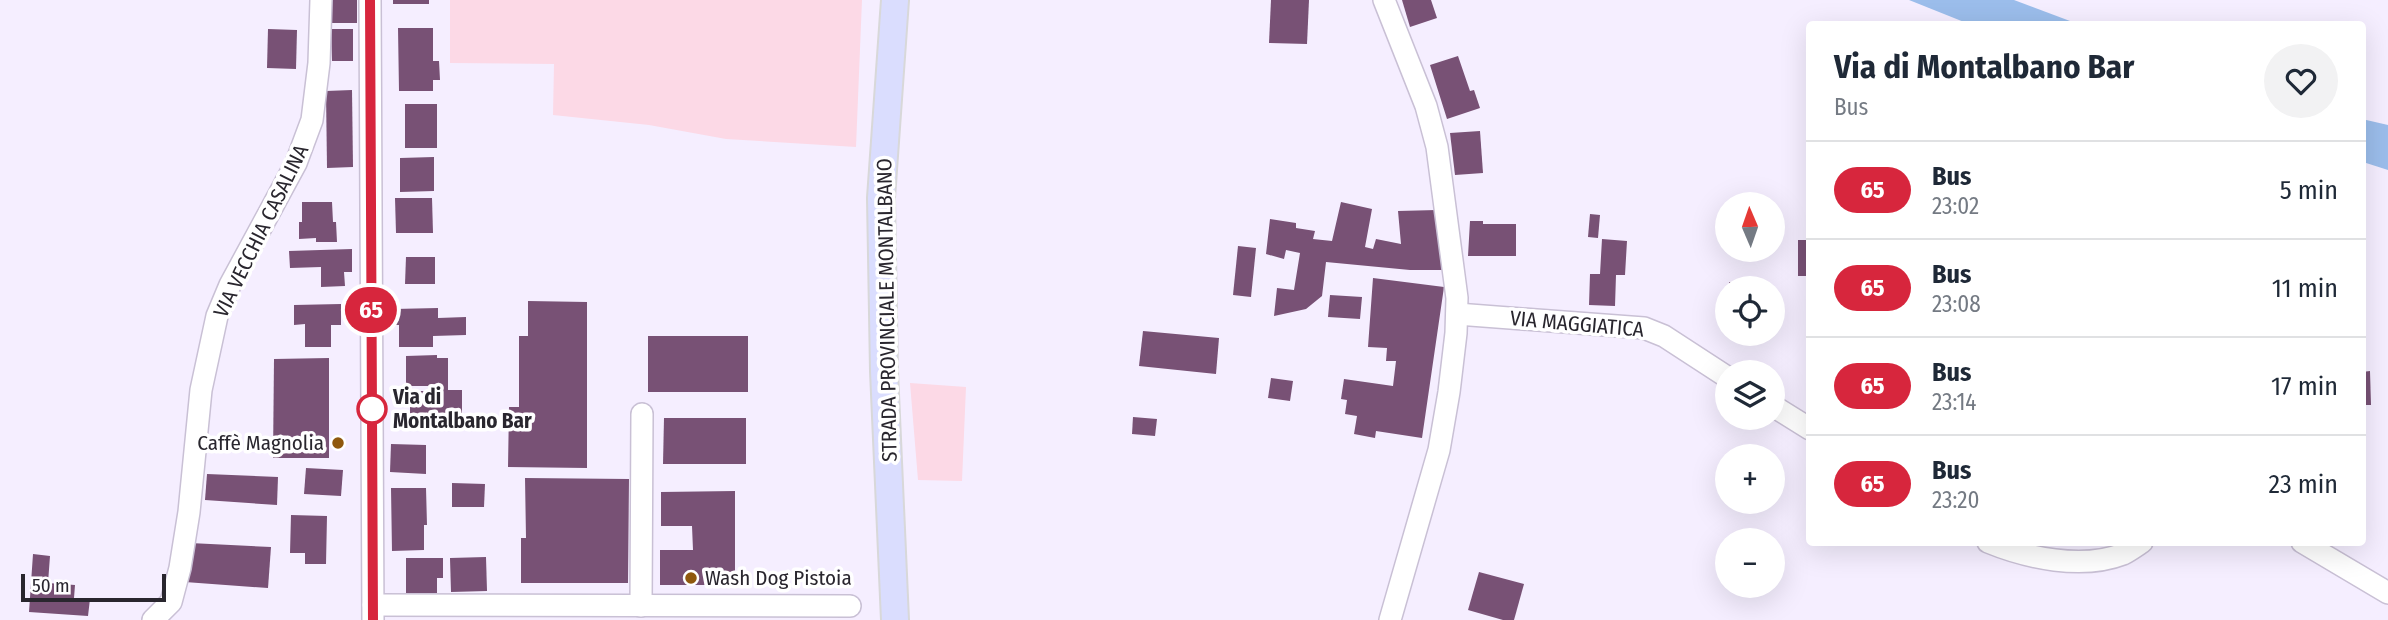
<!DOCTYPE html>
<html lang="it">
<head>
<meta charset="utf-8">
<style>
	:root { --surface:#fff; --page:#f2f2f3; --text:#1f2937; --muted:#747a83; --line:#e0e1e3 }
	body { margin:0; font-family:"Fira Sans Condensed",sans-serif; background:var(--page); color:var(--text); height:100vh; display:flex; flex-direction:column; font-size:26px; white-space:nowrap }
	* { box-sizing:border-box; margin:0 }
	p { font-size:23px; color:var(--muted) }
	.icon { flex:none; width:38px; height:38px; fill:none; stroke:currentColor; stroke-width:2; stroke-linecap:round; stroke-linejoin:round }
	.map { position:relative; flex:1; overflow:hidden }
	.side { position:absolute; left:1806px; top:21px; width:560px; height:525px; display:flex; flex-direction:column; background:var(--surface); border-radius:7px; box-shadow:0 7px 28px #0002 }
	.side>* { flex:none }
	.badge { padding:0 14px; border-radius:23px; font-size:24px; line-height:46px }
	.needle { width:46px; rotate:358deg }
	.controls { position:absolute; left:1715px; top:192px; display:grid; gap:14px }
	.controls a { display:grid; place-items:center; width:70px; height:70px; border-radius:50%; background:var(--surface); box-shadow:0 7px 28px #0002; font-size:35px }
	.scale { position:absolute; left:21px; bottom:18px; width:145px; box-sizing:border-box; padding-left:7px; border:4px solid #29262e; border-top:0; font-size:19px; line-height:24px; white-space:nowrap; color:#29262e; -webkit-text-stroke:5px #fff; paint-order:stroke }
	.map>.badge { position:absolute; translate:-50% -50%; box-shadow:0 0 0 4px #fff }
	.round { display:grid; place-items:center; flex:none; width:74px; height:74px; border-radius:37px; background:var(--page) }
	.head { display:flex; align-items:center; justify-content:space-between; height:119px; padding:0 28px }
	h1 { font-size:33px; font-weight:700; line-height:52px }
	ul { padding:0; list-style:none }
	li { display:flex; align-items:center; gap:21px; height:98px; padding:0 28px; border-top:2px solid var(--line) }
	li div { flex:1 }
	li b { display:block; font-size:26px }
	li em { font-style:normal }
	li .badge { min-width:77px; font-weight:700; text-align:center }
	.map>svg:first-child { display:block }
</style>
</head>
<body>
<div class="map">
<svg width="2388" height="620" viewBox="0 0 2388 620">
	<rect width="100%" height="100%" fill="#f5eeff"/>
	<!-- green -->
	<g fill="#fcd9e6">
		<path d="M450 0H862L856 147 726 139 649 125 553 115 554 64 450 63Z"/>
		<path d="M910 383 966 387 962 481 918 480Z"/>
	</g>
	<!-- water -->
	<g fill="#9bbdeb">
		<path d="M1909 0H2014L2078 24H1969Z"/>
		<path d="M2362 119 2388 125V170L2363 162Z"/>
	</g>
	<!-- building -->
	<g fill="#785175">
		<path d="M328 0H357V23H329Z"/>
		<rect x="393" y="0" width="36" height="4"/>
		<path d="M1271 0H1309L1307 44 1269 43Z"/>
		<path d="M1402 0H1431L1437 18 1410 27Z"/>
		<path d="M398 28H433V61H439L440 80H433V91H399Z"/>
		<path d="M268 29 297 30 296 69 267 68Z"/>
		<path d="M331 29H353V61H332Z"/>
		<path d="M1458 56 1470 91 1474 90 1480 108 1447 119 1430 65Z"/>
		<path d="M352 90 353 167 327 168 326 91Z"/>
		<rect x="405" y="104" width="32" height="44"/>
		<path d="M1480 131 1483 173 1455 175 1450 133Z"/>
		<path d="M434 157V191L400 192V158Z"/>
		<path d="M395 198H432L433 233H396Z"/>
		<path d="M302 202H332L333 222H336L337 242H316V238L299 239V222H302Z"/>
		<path d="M1341 202 1372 209 1365 247 1373 249 1376 239 1401 244 1398 211 1437 210 1442 270H1410L1326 262 1322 296 1306 309 1274 316 1277 288 1294 290 1300 253 1286 250 1284 259 1266 254 1270 219 1296 223V228L1315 231 1313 239 1332 241Z"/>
		<path d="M1590 214 1600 215 1598 238 1588 237Z"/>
		<path d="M1470 221H1483V224H1516V256H1468Z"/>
		<path d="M1602 239 1627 241 1625 275H1616L1615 306 1589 305 1590 274H1600Z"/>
		<rect x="1798" y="240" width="12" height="36"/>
		<path d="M1238 246 1256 248 1251 297 1233 295Z"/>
		<path d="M352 249V272H344L345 286 321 287V267L290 268 289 251Z"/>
		<path d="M406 257H435V284H405Z"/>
		<path d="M1373 278 1444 287 1422 438 1376 431 1375 438 1354 434 1357 416 1345 414 1347 400 1341 399 1344 379 1393 386 1396 361H1386L1387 348 1368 347Z"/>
		<path d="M1729 282 1756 284V289H1729Z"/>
		<path d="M1330 295 1362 297 1360 319 1328 317Z"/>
		<path d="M528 301 587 302V468L508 467 509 407H519V336H528Z"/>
		<path d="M341 304V325H331V347H305V324L294 325V305Z"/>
		<path d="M438 308V318L466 317V335L433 336V347H399V325H394V309Z"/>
		<path d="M1143 331 1219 338 1216 374 1139 366Z"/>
		<rect x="648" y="336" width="100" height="56"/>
		<path d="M437 355V358H448V390H462V430H410V391H428V386H406V356Z"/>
		<path d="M329 358V458H273L274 359Z"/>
		<path d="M2370 371 2371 405H2362V372Z"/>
		<path d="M1271 378 1293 381 1290 401 1268 398Z"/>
		<path d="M1133 417 1157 419 1155 436 1132 434Z"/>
		<path d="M664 418H746V464H663Z"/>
		<path d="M391 444 426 445V474L390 472Z"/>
		<path d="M306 468 343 470 341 496 304 494Z"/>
		<path d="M207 474 278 477 277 505 205 500Z"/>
		<path d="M525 478 629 479 628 583H521V538H526Z"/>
		<path d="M452 483 485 484 484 507H452Z"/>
		<path d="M391 488H426L427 525H424V550L392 551Z"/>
		<path d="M735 491V585H660V550H693L692 526H661V492Z"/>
		<path d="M291 515 327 516 326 564H305V553H290Z"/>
		<path d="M190 543 271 547 268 588 185 582Z"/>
		<path d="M33 554 50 556 48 583 75 585 74 598 90 599 88 616 29 612Z"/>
		<path d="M486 557 487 591 451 592 450 558Z"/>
		<path d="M406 558H443V578H437V593H406Z"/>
		<path d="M1479 572 1524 584 1514 620H1503L1468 610Z"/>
	</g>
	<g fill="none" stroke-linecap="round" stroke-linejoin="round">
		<!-- minor casing -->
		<g stroke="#c9c0d5" stroke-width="24">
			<g id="minor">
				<path d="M370 0 373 620"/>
				<path d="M1384 0 1426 106 1437 147 1457 298 1456 333 1449 392 1439 450 1390 620"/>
				<path d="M1457 314 1644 328 1664 336 1727 377"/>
				<path d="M1773 406 1810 429"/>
				<path d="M1988 542C2027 558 2082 570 2123 554 2129 551 2136 546 2142 542"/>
				<path d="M2302 542 2388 593"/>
				<path d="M373 605 850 606"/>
				<path d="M641 606 642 414"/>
				<path d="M153 620 171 602 180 568 189 512 201 390 217 316 230 285 296 163 312 120 319 63 321 0"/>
			</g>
		</g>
		<!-- major casing -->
		<g stroke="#d8d8d9" stroke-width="30">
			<path id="major" d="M895 0 881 198 884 371 895 620"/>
		</g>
		<!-- minor -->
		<use href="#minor" stroke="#fff" stroke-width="21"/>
		<!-- major -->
		<use href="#major" stroke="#daddfe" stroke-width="26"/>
	</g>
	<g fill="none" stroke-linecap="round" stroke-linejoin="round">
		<!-- line casing -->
		<g stroke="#fff" stroke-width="16">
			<path id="line" d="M370 0 373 620"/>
		</g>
		<!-- line -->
		<use href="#line" stroke="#d7263d" stroke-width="10"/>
	</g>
	<!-- markers -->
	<circle fill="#fff" stroke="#d7263d" stroke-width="3.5" cx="372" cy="409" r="14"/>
	<g fill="#8f580d" stroke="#fff" stroke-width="2.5">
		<circle cx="338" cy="443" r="7"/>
		<circle cx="691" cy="578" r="7"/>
	</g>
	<g text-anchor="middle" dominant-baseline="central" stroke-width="7" stroke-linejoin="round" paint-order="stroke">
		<!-- street labels -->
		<g font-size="21" fill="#29262e" stroke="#fff">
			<text transform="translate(261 231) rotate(-64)">VIA VECCHIA CASALINA</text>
			<text transform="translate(887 310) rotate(-91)">STRADA PROVINCIALE MONTALBANO</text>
			<text transform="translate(1577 324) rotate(5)">VIA MAGGIATICA</text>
		</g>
		<!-- stop labels -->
		<g font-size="21" font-weight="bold" fill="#29262e" stroke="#fff" text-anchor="start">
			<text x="393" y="397">Via di<tspan x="393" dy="24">Montalbano Bar</tspan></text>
		</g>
		<!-- poi labels -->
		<g font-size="21" fill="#29262e" stroke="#fff" text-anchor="end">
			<text x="324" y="443">Caffè Magnolia</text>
			<text x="705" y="578" text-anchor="start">Wash Dog Pistoia</text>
		</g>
	</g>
</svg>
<div class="controls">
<a><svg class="needle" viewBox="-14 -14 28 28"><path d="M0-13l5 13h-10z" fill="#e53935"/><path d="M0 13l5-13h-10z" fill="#747a83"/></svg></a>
<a><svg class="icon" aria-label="locate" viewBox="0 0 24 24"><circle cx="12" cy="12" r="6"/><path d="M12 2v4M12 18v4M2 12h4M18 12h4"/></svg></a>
<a><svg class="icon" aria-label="layers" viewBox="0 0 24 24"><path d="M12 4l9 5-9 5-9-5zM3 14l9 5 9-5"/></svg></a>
<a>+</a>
<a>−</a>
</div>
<div class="scale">50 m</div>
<b class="badge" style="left:371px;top:310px;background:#d7263d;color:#fff">65</b>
<section class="side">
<div class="head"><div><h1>Via di Montalbano Bar</h1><p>Bus</p></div><a class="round"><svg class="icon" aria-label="heart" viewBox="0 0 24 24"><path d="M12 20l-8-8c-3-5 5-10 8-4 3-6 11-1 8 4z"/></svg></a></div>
<ul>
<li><span class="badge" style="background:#d7263d;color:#fff">65</span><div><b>Bus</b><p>23:02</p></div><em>5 min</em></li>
<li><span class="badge" style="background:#d7263d;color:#fff">65</span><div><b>Bus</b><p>23:08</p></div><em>11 min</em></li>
<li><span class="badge" style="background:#d7263d;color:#fff">65</span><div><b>Bus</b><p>23:14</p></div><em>17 min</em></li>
<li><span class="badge" style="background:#d7263d;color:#fff">65</span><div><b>Bus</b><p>23:20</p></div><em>23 min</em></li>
</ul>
</section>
</div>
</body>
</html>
